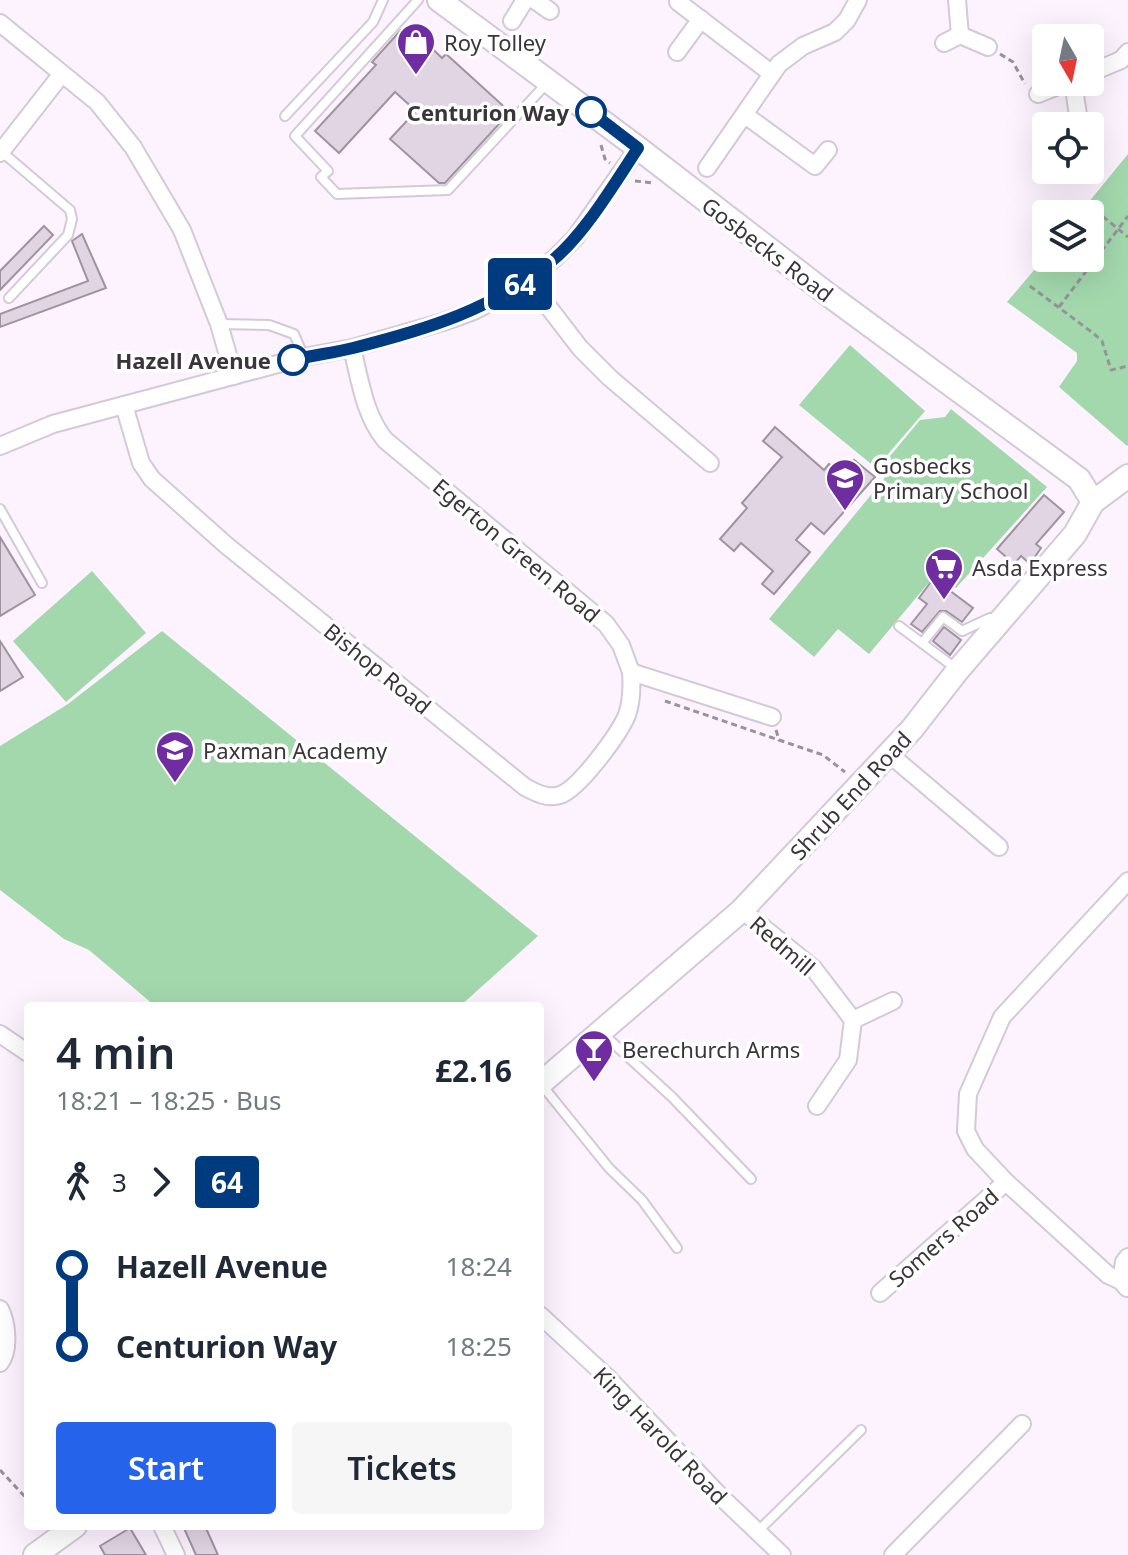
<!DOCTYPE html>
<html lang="en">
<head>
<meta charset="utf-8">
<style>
	:root { --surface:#fff; --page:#f6f6f7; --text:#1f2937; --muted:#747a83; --accent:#2563eb }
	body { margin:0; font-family:"Noto Sans",sans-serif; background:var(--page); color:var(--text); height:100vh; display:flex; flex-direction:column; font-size:30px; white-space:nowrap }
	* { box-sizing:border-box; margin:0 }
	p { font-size:26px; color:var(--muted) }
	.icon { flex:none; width:44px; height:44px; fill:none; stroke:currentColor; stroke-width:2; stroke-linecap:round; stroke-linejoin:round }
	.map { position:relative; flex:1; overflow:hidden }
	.panel { position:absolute; left:24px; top:1002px; width:520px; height:528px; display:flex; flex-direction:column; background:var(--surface); border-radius:8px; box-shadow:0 8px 32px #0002 }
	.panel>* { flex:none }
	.badge { padding:0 16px; border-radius:6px; font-size:28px; line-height:52px }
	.needle { width:52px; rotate:171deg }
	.controls { position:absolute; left:1032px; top:24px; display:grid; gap:16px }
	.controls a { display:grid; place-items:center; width:72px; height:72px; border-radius:8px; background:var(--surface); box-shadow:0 8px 32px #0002; font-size:40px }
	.map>.badge { position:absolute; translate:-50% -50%; box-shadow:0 0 0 4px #fff }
	.legs { display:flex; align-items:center; gap:12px; height:88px; padding:0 32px; font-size:26px }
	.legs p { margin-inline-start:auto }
	.summary { display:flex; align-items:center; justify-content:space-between; height:136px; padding:0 32px }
	h1 { font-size:44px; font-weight:600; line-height:60px }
	.button { display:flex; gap:16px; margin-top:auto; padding:16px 32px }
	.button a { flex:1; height:92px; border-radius:8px; background:var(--accent); color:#fff; font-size:32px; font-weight:600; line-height:92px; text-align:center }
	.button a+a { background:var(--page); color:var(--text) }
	ul { padding:0 32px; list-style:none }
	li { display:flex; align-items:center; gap:28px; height:80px; font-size:30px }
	li i { display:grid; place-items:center; width:12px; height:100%; margin:0 10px; background:currentColor }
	li i::after { content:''; width:20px; height:20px; margin:-10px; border:6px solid; border-radius:50%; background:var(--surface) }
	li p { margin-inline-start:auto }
	li:first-child i { background:linear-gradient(#0000 50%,currentColor 0) }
	li:last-child i { background:linear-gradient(currentColor 50%,#0000 0) }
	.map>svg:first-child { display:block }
</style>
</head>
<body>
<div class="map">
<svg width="1128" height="1555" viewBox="0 0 1128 1555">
	<rect width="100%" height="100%" fill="#fcf3ff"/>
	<!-- green -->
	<g fill="#a3d8ad">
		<path d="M1128 154V445L1127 446 1059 387 1077 361V353L1007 302 1046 256V258H1090V214H1079Z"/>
		<path d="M850 345 925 411 876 468 799 405Z"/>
		<path d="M951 409 1047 487 956 588 936 574 869 654 838 629 814 657 769 619 884 479 886 461 920 420 945 417Z"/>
		<path d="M92 571 146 633 66 702 13 641Z"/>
		<path d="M162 631 538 936 460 1006H155L89 950 64 939 0 890V746L68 704Z"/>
	</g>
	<!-- building -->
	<g fill="#e1d5e3" stroke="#9f93a0" stroke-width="2">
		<path d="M401 30 414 42 419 36 442 58 446 54 510 112 445 183H439L390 139 416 111 395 92 339 153 315 131 376 65 372 62Z"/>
		<path d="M44 226 53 235 0 290V271Z"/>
		<path d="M82 234 106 288 0 327V314L88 281 72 241Z"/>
		<path d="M775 427 824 470 829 464 841 475 854 460 875 477 824 534 811 523 796 540 810 552 774 594 762 584 773 571 741 543 734 551 720 539 747 508 742 503 782 457 763 441Z"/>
		<path d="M1044 495 1064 512 1036 544 1041 548 1030 564 1021 556 1014 564 997 549Z"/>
		<path d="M0 537 35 595 0 616Z"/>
		<path d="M936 575 947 584 945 587 973 608 962 622 946 611H940L922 632 911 624 927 604 919 598Z"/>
		<path d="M944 627 961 640 950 655 933 641Z"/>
		<path d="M0 641 23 677 0 691Z"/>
		<path d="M183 1526H205L218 1555H196Z"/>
		<path d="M130 1528 146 1555H105L100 1546Z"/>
	</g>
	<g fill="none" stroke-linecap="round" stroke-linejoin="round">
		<!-- lane casing -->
		<g stroke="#d4c9d8" stroke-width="12">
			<g id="lane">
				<path d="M418 0 295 136 328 171 321 177 337 194 448 190 548 82"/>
				<path d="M285 116 373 22 383 0"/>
				<path d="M1 151 70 210 72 219 68 235 9 298"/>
				<path d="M220 324 269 325 294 334 304 357"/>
				<path d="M0 509 42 583"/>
				<path d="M899 626 958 670"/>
				<path d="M922 643 943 617 962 631 990 618 996 621"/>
				<path d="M601 1032 672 1097 751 1179"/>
				<path d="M541 1084 609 1168 642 1200 677 1248"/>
				<path d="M757 1532 861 1430"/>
			</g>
		</g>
		<!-- street casing -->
		<g stroke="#d4c9d8" stroke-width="20">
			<g id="street">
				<path d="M534 0 550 11"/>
				<path d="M957 0 960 35 988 47"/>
				<path d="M678 2 771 73"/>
				<path d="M512 21 525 0"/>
				<path d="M0 23 97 102 133 147 182 230 219 324 234 376"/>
				<path d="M944 43 960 35"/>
				<path d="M677 52 701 19"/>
				<path d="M1090 73 1121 60 1128 52"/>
				<path d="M1073 82 1078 115"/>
				<path d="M1038 94 1068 82"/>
				<path d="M745 115 815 166 828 150"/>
				<path d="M0 153 61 75"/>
				<path d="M707 168 779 64 803 46 835 32 847 20 858 0"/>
				<path d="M527 279 580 348 610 378 710 463"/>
				<path d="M352 348C360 380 364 414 385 440L606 624 621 645 631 672 772 717"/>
				<path d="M124 405 141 463 152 479 226 545 525 787C536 793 548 799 560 795 579 789 619 734 627 715 632 701 632 687 631 672"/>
				<path d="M0 446 53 424 304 357 352 348 443 322 474 311 506 294 554 259 575 238 638 148"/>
				<path d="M888 753 999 847"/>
				<path d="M742 910 814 969 853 1020 848 1060 817 1106"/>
				<path d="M853 1020 893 1001"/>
				<path d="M0 1034 28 1053"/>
				<path d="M1121 1281 1108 1275 1006 1182 975 1149 966 1131 968 1094 1002 1017 1128 881"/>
				<path d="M1127 1288 1121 1281 1124 1262 1128 1257"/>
				<path d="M880 1293 1006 1182"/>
				<path d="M0 1309C7 1323 10 1350 0 1363"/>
				<path d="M540 1315 606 1376 720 1496 782 1555"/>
				<path d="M162 1526 176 1555"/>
				<path d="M893 1555 1022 1424"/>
			</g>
		</g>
		<!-- secondary casing -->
		<g stroke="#d4c9d8" stroke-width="26">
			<g id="secondary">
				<path d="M439 0 638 148 826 293 1079 479 1093 502"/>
				<path d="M540 1084 742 910 912 729 958 670 1075 534 1093 502 1128 476"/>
				<path d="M35 1555 75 1526"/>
			</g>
		</g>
		<!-- path -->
		<g stroke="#98929a" stroke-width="3" stroke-dasharray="6 4" stroke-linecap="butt">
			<path d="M1000 54 1013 62 1025 84"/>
			<path d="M601 145 605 159 610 163"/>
			<path d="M635 181 654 183"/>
			<path d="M1095 210 1128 237"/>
			<path d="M1030 286 1093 333 1102 341 1111 370 1128 366"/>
			<path d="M1059 307 1128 216"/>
			<path d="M665 701 779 740"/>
			<path d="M776 730 779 740 823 755 845 772"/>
			<path d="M0 1470 28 1500"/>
		</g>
		<!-- lane -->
		<use href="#lane" stroke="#fff" stroke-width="8"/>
		<!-- street -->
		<use href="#street" stroke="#fff" stroke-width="16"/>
		<!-- secondary -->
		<use href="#secondary" stroke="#fff" stroke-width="22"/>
	</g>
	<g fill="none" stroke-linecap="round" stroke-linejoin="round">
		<!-- line-1 casing -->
		<g stroke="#fff" stroke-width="18">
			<path id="line-1" d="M293 360C313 355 333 353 353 348 425 330 495 309 553 260 586 232 614 184 638 148L591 112"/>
		</g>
		<!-- line-1 -->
		<use href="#line-1" stroke="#003b80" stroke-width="12"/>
	</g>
	<!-- icons -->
	<defs>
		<g id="shop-pin" transform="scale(2)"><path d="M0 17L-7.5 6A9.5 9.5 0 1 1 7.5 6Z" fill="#702da2" stroke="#fff"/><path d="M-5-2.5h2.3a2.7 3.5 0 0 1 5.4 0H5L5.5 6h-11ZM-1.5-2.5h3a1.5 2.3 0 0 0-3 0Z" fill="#fff"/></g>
		<g id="school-pin" transform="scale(2)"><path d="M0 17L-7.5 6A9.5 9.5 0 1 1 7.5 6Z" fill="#702da2" stroke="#fff"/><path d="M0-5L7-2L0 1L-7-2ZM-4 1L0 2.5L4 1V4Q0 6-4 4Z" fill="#fff"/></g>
		<g id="supermarket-pin" transform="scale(2)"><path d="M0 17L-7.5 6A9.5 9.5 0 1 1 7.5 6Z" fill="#702da2" stroke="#fff"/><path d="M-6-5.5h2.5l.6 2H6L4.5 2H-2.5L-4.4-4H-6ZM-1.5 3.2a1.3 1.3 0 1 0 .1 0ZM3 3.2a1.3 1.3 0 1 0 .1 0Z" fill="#fff"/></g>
		<g id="bar-pin" transform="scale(2)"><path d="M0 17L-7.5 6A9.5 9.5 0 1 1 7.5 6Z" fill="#702da2" stroke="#fff"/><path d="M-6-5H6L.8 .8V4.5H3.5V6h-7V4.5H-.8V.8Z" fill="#fff"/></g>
	</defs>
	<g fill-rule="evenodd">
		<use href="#shop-pin" x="416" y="42"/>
		<use href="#school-pin" x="845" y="478"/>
		<use href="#supermarket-pin" x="944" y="567"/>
		<use href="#school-pin" x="175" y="750"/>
		<use href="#bar-pin" x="594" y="1049"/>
	</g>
	<!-- markers -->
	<g fill="#fff" stroke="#003b80" stroke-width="4">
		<circle cx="591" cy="112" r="14"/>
		<circle cx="293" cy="360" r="14"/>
	</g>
	<g text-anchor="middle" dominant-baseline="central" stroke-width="7" stroke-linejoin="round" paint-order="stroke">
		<!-- poi labels -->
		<g font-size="22" fill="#39353a" stroke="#fff" text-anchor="start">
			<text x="444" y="42">Roy Tolley</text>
			<text x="873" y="465">Gosbecks<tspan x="873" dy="25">Primary School</tspan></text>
			<text x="972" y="567">Asda Express</text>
			<text x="203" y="750">Paxman Academy</text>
			<text x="622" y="1049">Berechurch Arms</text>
		</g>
		<!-- stop labels -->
		<g font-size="22" font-weight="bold" fill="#39353a" stroke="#fff" text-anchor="end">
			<text x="569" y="112">Centurion Way</text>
			<text x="271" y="360">Hazell Avenue</text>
		</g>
		<!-- street labels -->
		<g font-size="22" fill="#39353a" stroke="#fff">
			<text transform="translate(768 249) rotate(37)">Gosbecks Road</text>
			<text transform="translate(517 550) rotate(40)">Egerton Green Road</text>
			<text transform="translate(378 668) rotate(39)">Bishop Road</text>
			<text transform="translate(850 795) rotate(-47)">Shrub End Road</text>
			<text transform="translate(783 945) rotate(41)">Redmill</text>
			<text transform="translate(943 1237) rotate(-41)">Somers Road</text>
			<text transform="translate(661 1435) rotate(46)">King Harold Road</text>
		</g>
	</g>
</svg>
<div class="controls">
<a><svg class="needle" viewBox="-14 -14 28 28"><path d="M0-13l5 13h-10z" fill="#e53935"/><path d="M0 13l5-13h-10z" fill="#747a83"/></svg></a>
<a><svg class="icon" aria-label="locate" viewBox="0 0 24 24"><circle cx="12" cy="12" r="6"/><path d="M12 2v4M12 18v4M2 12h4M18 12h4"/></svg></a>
<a><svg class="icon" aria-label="layers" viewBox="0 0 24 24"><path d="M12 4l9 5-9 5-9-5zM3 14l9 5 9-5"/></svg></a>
</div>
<b class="badge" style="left:520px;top:284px;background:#003b80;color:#fff">64</b>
<section class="panel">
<div class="summary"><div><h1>4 min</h1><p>18:21 – 18:25 · Bus</p></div><b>£2.16</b></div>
<div class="legs"><svg class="icon" aria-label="walk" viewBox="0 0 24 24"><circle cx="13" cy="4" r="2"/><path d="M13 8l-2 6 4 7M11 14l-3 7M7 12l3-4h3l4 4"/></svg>3<svg class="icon" aria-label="forward" viewBox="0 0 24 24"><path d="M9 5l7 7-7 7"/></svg><b class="badge" style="background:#003b80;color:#fff">64</b></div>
<ul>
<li><i style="color:#003b80"></i><b>Hazell Avenue</b><p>18:24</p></li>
<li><i style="color:#003b80"></i><b>Centurion Way</b><p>18:25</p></li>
</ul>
<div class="button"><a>Start</a><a>Tickets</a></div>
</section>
</div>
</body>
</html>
